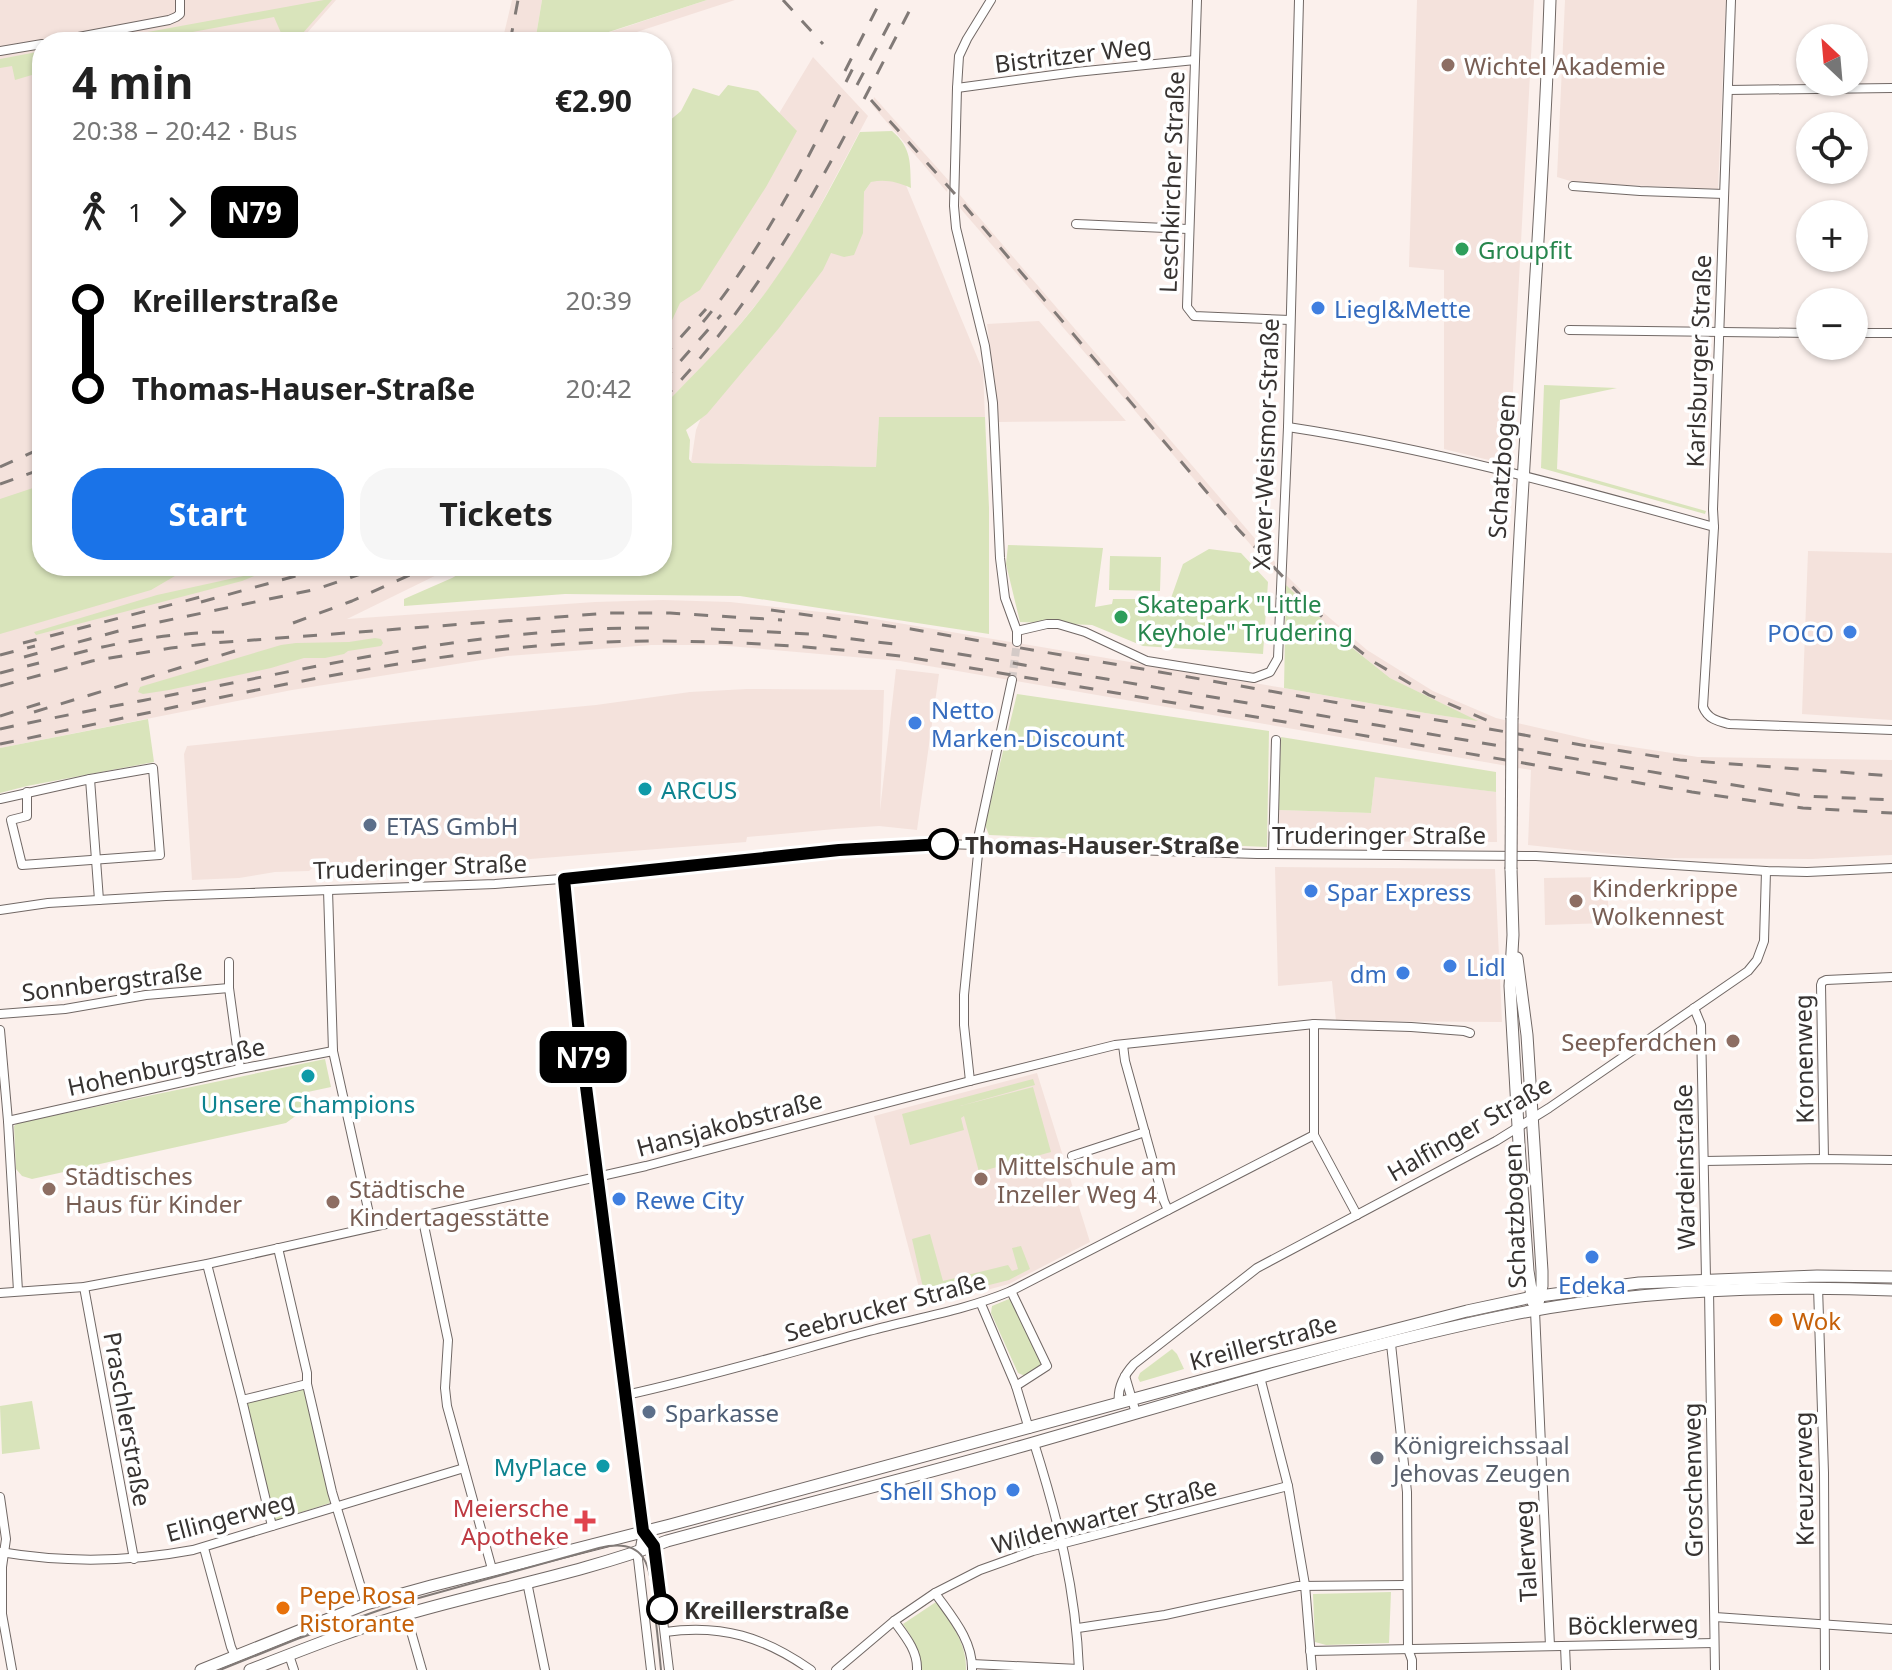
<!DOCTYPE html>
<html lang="en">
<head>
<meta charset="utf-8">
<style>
	:root { --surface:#fff; --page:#f6f6f6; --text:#222; --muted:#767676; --accent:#1a73e8 }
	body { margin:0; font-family:"Noto Sans",sans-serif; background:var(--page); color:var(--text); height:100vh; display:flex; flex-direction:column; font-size:30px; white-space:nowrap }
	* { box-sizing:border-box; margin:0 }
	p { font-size:26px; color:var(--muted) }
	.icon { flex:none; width:44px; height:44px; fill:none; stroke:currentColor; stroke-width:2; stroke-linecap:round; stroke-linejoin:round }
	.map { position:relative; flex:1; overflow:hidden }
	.details { position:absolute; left:32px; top:32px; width:640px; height:544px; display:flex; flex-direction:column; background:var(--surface); border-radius:32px; box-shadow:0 2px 6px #0004 }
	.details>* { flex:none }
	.badge { padding:0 16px; border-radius:12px; font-size:28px; line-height:52px }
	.needle { width:52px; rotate:334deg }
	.tools { position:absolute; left:1796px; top:24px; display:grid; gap:16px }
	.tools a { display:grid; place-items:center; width:72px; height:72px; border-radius:50%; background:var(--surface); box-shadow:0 2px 6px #0004; font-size:40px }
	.map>.badge { position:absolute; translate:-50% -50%; box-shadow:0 0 0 4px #fff }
	.legs { display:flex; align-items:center; gap:12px; height:88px; padding:0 40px; font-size:26px }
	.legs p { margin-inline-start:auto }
	.head { display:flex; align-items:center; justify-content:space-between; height:136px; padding:0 40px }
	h1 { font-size:44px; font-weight:700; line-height:60px }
	.primary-button { display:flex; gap:16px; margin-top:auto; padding:16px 40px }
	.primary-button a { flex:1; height:92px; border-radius:32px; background:var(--accent); color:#fff; font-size:32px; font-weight:700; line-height:92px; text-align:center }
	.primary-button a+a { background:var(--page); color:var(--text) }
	ul { padding:0 40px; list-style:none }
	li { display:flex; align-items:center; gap:28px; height:88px; font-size:30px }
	li i { display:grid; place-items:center; width:12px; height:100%; margin:0 10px; background:currentColor }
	li i::after { content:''; width:20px; height:20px; margin:-10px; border:6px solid; border-radius:50%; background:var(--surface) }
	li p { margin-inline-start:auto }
	li:first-child i { background:linear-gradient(#0000 50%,currentColor 0) }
	li:last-child i { background:linear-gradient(currentColor 50%,#0000 0) }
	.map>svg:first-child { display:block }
</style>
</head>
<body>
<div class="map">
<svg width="1892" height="1670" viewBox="0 0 1892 1670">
	<rect width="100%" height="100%" fill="#fbf0ec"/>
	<!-- built -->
	<g fill="#f4e2dc">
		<path d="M0 0H336L299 42H42V566H455L347 619 595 602 663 600 730 602 857 616 1284 688 1425 713 1474 720 1390 678 1346 643 1301 602 1286 585V575L1324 613 1367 650 1433 691 1496 718 1600 742 1698 757 1892 760V855L1812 859 1649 858 1528 845 1531 770 900 661 717 645H651L507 656 292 690 0 748Z"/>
		<path d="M512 0H542L535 42H502Z"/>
		<path d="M707 0H735L606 42H580Z"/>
		<path d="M1417 0H1534L1509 465 1444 449V270L1409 267Z"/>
		<path d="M1565 0H1726L1718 189 1577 183 1557 177Z"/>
		<path d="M813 57 868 116 802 240 772 285 724 344 662 407V263L739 180Z"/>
		<path d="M874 97 949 181 947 192 872 105Z"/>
		<path d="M879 178 905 183 983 371 985 417 879 418 876 467 691 463 696 430 705 408 825 248 871 182Z"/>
		<path d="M960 195 1275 562V573L960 208Z"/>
		<path d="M1039 321 1126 421 999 422 987 324Z"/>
		<path d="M1808 551 1892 553V720L1802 714Z"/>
		<path d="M896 669 939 674 917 830 879 826 835 829 747 837 746 842 367 872 354 863 316 865 309 871 275 872 239 878 192 880 184 754 187 746 413 722 596 705 690 692 747 689 884 690 880 811Z"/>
		<path d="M1375 776 1496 792 1497 842 1278 841V810L1371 813Z"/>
		<path d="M1275 867 1495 869 1502 1022 1336 1021 1332 981 1278 986Z"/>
		<path d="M1607 877 1609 923 1545 925 1544 878Z"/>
		<path d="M1037 1073 1090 1242 1009 1284 924 1307 874 1116Z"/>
	</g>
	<!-- green -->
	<g fill="#d9e4bb">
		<path d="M324 0H332L295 42H285L274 17 171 36 152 42H93Z"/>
		<path d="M542 0H707L578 42H535Z"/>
		<path d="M42 51V72L15 80 12 66 0 68V59Z"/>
		<path d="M728 85 758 91 797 131 766 187 700 290 680 303 667 331 662 336V127L681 111 693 88 719 96Z"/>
		<path d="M892 131C912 148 910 163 911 188 897 182 886 179 871 182L864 192 863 233 854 255 844 257 831 253 823 270 779 328 707 414 686 430 690 440 689 459 692 463 876 467 879 417H985L989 508V634L740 596 565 594 404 606V599L452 578 473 566H662V407C701 367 741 328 773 282 807 235 833 183 860 132Z"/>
		<path d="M1544 385 1617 388 1560 400 1557 469 1706 511 1705 514 1541 468Z"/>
		<path d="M42 485V566H192L151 590 0 634V499Z"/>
		<path d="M1008 545 1103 548 1095 607 1112 604 1113 599H1143L1145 602 1170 601 1183 564 1209 549 1241 553 1268 582 1263 654 1143 646 1092 625 1020 622 1006 564Z"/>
		<path d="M1110 556 1161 557 1160 591 1109 590Z"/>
		<path d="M266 571 242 581 36 635 34 632 157 595Z"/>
		<path d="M1286 585 1346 643 1390 678 1478 721 1425 713 1284 688Z"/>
		<path d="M375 638 381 639 383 643 381 646 348 651 344 654 325 658H304L271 668 169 690 143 694 138 692 140 687 143 686 281 645 296 643 349 642Z"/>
		<path d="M1017 694 1269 731 1267 847 989 835 985 825Z"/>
		<path d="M148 719 154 762 27 786 0 793V748Z"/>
		<path d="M1281 737 1496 772V792L1375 777 1371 813 1278 810Z"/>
		<path d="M325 1059 331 1087 303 1093 301 1112 286 1123 32 1179 22 1176 16 1169 14 1126 18 1123Z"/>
		<path d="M1033 1079 1035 1085 960 1106 1033 1087 1051 1152 979 1172 964 1116 961 1118 964 1130 910 1145 902 1114Z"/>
		<path d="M930 1234 943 1281 1008 1265 1012 1271 1018 1269 1012 1248 1021 1246 1030 1269 1009 1280 926 1301 912 1239Z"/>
		<path d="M1009 1299 1012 1300 1041 1360 1040 1367 1025 1376 1018 1373 991 1313 992 1306Z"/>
		<path d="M1172 1349 1177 1354 1184 1369 1140 1382 1138 1378 1140 1373Z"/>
		<path d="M304 1386 330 1503 271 1522 244 1399Z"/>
		<path d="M32 1401 40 1449 2 1454 0 1406Z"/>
		<path d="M1391 1592 1389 1643 1326 1645 1315 1642 1313 1594Z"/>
		<path d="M936 1602C951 1623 967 1643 966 1670H920C921 1649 914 1641 903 1624Z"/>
	</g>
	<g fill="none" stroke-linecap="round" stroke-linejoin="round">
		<!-- minor-tunnel -->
		<path stroke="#d4cac7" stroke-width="8" stroke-dasharray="8 4" stroke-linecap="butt" d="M1012 680 1017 642"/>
		<!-- minor casing -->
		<g stroke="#716865" stroke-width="10">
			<g id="minor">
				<path d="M991 0 967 39 959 56 957 88 954 206 956 228 985 346 993 403 1000 558 1005 598 1017 631V642"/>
				<path d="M1197 0 1187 307 1194 316 1290 320"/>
				<path d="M1731 0 1713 509 1714 527 1703 707C1708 719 1717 721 1729 724L1892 730"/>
				<path d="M52 42 169 20 176 17 180 14V0"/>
				<path d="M0 51 42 44"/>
				<path d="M957 88 1076 72 1195 60"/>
				<path d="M1728 90 1892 88"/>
				<path d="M1573 186 1640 191 1724 194"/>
				<path d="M1076 224 1188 229"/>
				<path d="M1569 330 1810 333"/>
				<path d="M1854 333H1892"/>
				<path d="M1288 427C1433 449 1573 488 1714 527"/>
				<path d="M1017 631 1047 624H1058L1085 632 1147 661 1254 678 1270 672 1278 658 1288 427 1299 0"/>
				<path d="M27 792V816L11 820 22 865 160 855 153 768 90 779"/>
				<path d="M0 799 90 779 99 900"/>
				<path d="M1273 854 1276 740"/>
				<path d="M564 879 578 1024 643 1531 638 1559 651 1670"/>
				<path d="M328 890 333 1051 372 1227"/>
				<path d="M0 910 48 903 166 896 495 884 600 876 839 850 944 844 1257 854 1536 856 1766 871 1807 872 1892 868"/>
				<path d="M229 962V988L240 1069"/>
				<path d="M1694 1008 1701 1025 1706 1279"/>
				<path d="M0 1014 65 1009 146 995 229 988"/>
				<path d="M1314 1024V1135L1357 1215"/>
				<path d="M0 1030 8 1121 18 1291"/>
				<path d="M1123 1045 1125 1061 1164 1201 1168 1210"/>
				<path d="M970 1081 964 1025V995L978 854 977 843 1012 680"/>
				<path d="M8 1121 240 1069 333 1051"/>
				<path d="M1072 1156 1145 1132"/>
				<path d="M1824 1159 1821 985 1822 982 1826 980 1892 977"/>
				<path d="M1704 1161 1824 1159 1892 1160"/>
				<path d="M422 1216 448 1340 445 1388 447 1406 492 1569"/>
				<path d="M278 1248 307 1373V1384"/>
				<path d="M207 1264 242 1400"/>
				<path d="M84 1287 134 1559"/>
				<path d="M1818 1287 1824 1473 1825 1670"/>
				<path d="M1709 1290 1715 1670"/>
				<path d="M1011 1291 1047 1366 1016 1386"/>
				<path d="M0 1293 84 1287 207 1264 646 1166 970 1081 1115 1045 1314 1024 1411 1027 1464 1031 1470 1033"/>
				<path d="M981 1304 1016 1386 1029 1429"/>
				<path d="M1535 1311 1550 1646"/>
				<path d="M1391 1344 1407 1492 1408 1649 1412 1660V1670"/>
				<path d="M1125 1376 1136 1413"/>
				<path d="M1260 1377 1288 1486 1305 1585 1312 1670"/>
				<path d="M626 1395C708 1377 788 1353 869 1331 917 1318 966 1310 1011 1291L1314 1135"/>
				<path d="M1119 1404C1117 1389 1123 1376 1134 1364L1257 1268 1496 1141 1549 1108 1748 971 1757 960 1764 941 1766 871"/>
				<path d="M1034 1443C1058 1519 1076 1590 1079 1670"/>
				<path d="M0 1497 6 1539 2 1567V1614L12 1670"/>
				<path d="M272 1526 242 1400 307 1384 332 1492 366 1604"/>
				<path d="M643 1531 654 1546 669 1670"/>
				<path d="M204 1548 231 1647 235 1656"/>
				<path d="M0 1552C65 1563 129 1562 193 1550L464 1468"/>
				<path d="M527 1582 545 1670"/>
				<path d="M935 1593C951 1616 973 1640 972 1670"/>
				<path d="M406 1614 422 1670"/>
				<path d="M1715 1617 1892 1629"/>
				<path d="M894 1621C905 1636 918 1651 917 1670"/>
				<path d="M1078 1628 1165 1615 1298 1586 1406 1585"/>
				<path d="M665 1632C722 1624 764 1637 811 1670"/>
				<path d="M1565 1646 1566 1670"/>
				<path d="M1310 1651 1714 1643"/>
				<path d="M289 1655 294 1670"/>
				<path d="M972 1664 1079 1669"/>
				<path d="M836 1670 894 1621 935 1593 980 1570 1033 1551 1288 1486"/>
			</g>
		</g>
		<!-- major casing -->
		<g stroke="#716865" stroke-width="13">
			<g id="major">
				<path d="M1512 718C1519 478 1542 240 1550 0"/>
				<path d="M1511 869 1513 935 1510 986 1519 1144 1528 1271 1533 1302"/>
				<path d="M1517 958 1527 1035 1542 1271V1286L1538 1303"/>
				<path d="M201 1670 366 1604 431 1586 670 1525 1270 1362 1467 1311 1532 1297 1639 1283 1817 1276 1892 1277"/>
				<path d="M250 1670C302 1650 353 1629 407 1614 493 1589 583 1573 667 1541 789 1508 912 1478 1033 1443 1191 1398 1348 1348 1509 1315 1635 1290 1764 1285 1892 1290"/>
			</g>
		</g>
		<!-- minor -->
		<use href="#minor" stroke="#fff" stroke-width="8"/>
		<!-- major -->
		<use href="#major" stroke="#fff" stroke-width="11"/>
		<!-- tram -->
		<path stroke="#817a77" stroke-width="2" d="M220 1670 297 1639 397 1604 599 1548C649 1536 650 1569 654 1607 657 1628 659 1649 661 1670"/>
		<!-- rail -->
		<g stroke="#817a77" stroke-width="3" stroke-dasharray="14 14" stroke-linecap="butt">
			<path d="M783 0 823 44"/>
			<path d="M510 42 518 0"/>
			<path d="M845 71 881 0"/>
			<path d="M857 85 896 11"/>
			<path d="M871 100 954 193 1238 529 1302 597 1347 641 1374 662 1429 695 1493 723"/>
			<path d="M703 322C767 244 810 154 855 64"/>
			<path d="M662 358 706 309"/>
			<path d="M662 382 721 315"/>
			<path d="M662 400C775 285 842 141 915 0"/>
			<path d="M0 467 42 448"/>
			<path d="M0 484 42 469"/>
			<path d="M201 602 332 566"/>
			<path d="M771 610 911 629 1599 748"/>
			<path d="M293 623 352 601 430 566"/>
			<path d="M711 629 810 634 902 645"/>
			<path d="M23 643 212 594"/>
			<path d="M930 649 1694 779 1805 796 1892 800"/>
			<path d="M74 654C123 641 172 633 224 632"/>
			<path d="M0 655 35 646"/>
			<path d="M24 657 126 629 317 589 384 566"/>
			<path d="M0 673 39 663"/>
			<path d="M0 686 92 661 171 648 214 643 610 613H670L782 620"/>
			<path d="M34 712 245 648"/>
			<path d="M0 716 45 702"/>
			<path d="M0 729C79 712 158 698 237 682 381 653 516 626 663 628"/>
			<path d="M0 744C162 711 325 671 489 651 627 634 764 641 901 656L1692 792 1803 808 1892 813"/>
			<path d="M1590 746 1680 760 1892 776"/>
		</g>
		<!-- major-bridge casing -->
		<g stroke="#716865" stroke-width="13" stroke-linecap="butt">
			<path id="major-bridge" d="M1511 869 1512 718"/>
		</g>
		<!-- major-bridge -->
		<use href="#major-bridge" stroke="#fff" stroke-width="11"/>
	</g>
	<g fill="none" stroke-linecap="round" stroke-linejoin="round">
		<!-- line-1 casing -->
		<g stroke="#fff" stroke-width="18">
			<path id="line-1" d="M662 1609 654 1546 643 1531 637 1485 578 1024 564 879 839 850 943 844"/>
		</g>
		<!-- line-1 -->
		<use href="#line-1" stroke="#000" stroke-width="12"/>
	</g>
	<!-- markers -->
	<g fill="#8d6e63" stroke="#fff" stroke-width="3">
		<circle cx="1448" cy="65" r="8"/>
		<circle cx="1576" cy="901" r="8"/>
		<circle cx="1733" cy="1041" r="8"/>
		<circle cx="981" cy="1179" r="8"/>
		<circle cx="49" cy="1189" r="8"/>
		<circle cx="333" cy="1202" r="8"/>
	</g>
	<g fill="#2e9e5b" stroke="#fff" stroke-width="3">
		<circle cx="1462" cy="249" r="8"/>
		<circle cx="1121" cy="617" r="8"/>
	</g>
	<g fill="#3f7fe0" stroke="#fff" stroke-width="3">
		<circle cx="1318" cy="308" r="8"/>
		<circle cx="1850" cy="632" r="8"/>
		<circle cx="915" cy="723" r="8"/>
		<circle cx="1311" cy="891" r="8"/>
		<circle cx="1450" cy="966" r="8"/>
		<circle cx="1403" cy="973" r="8"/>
		<circle cx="619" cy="1199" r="8"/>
		<circle cx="1592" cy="1257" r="8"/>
		<circle cx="1013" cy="1490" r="8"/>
	</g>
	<g fill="#0f9aa8" stroke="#fff" stroke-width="3">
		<circle cx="645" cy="789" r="8"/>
		<circle cx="308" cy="1076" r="8"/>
		<circle cx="603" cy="1466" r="8"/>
	</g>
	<g fill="#5c6f8a" stroke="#fff" stroke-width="3">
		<circle cx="370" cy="825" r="8"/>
		<circle cx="649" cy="1412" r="8"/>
	</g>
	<g fill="#fff" stroke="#000" stroke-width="4">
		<circle cx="943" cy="844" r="14"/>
		<circle cx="662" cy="1609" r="14"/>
	</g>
	<g fill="#e8710a" stroke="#fff" stroke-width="3">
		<circle cx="1776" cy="1320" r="8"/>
		<circle cx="283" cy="1608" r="8"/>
	</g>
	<circle fill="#6b7280" stroke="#fff" stroke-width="3" cx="1377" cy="1458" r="8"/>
	<path fill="#e0444e" stroke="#fff" stroke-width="3" d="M581 1509h8v8h8v8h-8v8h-8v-8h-8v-8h8z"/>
	<g text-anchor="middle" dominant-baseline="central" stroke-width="7" stroke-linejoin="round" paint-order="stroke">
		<!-- street labels -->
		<g font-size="24" fill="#373331" stroke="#fff">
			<text transform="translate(1073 54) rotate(-7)">Bistritzer Weg</text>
			<text transform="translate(1171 182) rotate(-88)">Leschkircher Straße</text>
			<text transform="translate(1698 361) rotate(-88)">Karlsburger Straße</text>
			<text transform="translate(1265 444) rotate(-88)">Xaver-Weismor-Straße</text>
			<text transform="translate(1501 466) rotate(-86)">Schatzbogen</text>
			<text x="1379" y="834">Truderinger Straße</text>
			<text transform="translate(420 866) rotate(-2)">Truderinger Straße</text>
			<text transform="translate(112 981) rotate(-7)">Sonnbergstraße</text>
			<text transform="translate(1803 1059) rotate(-91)">Kronenweg</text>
			<text transform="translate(166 1066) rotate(-12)">Hohenburgstraße</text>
			<text transform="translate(729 1123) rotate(-15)">Hansjakobstraße</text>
			<text transform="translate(1469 1128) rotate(-30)">Halfinger Straße</text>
			<text transform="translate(1684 1167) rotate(-91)">Wardeinstraße</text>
			<text transform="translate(1514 1216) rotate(-92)">Schatzbogen</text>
			<text transform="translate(885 1306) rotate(-15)">Seebrucker Straße</text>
			<text transform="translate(1263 1342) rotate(-15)">Kreillerstraße</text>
			<text transform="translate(128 1419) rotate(80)">Praschlerstraße</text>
			<text transform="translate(1803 1479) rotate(-91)">Kreuzerweg</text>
			<text transform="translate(1692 1480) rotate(-91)">Groschenweg</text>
			<text transform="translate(1104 1515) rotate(-15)">Wildenwarter Straße</text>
			<text transform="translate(230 1516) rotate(-15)">Ellingerweg</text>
			<text transform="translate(1525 1551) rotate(-93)">Talerweg</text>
			<text transform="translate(1633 1624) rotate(-1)">Böcklerweg</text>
		</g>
		<!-- education labels -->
		<g font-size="24" fill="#785e54" stroke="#fff" text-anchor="start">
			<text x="1464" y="65">Wichtel Akademie</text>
			<text x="1592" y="887">Kinderkrippe<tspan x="1592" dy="28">Wolkennest</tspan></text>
			<text x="1717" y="1041" text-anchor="end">Seepferdchen</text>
			<text x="997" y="1165">Mittelschule am<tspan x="997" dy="28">Inzeller Weg 4</tspan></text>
			<text x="65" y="1175">Städtisches<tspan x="65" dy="28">Haus für Kinder</tspan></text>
			<text x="349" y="1188">Städtische<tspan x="349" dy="28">Kindertagesstätte</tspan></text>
		</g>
		<!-- leisure labels -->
		<g font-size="24" fill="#27864d" stroke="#fff" text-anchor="start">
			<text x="1478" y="249">Groupfit</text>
			<text x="1137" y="603">Skatepark "Little<tspan x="1137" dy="28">Keyhole" Trudering</tspan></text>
		</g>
		<!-- shop labels -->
		<g font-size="24" fill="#366cbe" stroke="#fff" text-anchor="start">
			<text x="1334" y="308">Liegl&amp;Mette</text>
			<text x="1834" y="632" text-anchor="end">POCO</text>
			<text x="931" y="709">Netto<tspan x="931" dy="28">Marken-Discount</tspan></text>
			<text x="1327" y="891">Spar Express</text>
			<text x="1466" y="966">Lidl</text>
			<text x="1387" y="973" text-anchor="end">dm</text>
			<text x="635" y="1199">Rewe City</text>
			<text x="1592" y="1284" text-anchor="middle">Edeka</text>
			<text x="997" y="1490" text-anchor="end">Shell Shop</text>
		</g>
		<!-- culture labels -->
		<g font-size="24" fill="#0d838f" stroke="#fff" text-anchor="start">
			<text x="661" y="789">ARCUS</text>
			<text x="308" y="1103" text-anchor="middle">Unsere Champions</text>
			<text x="587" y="1466" text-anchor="end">MyPlace</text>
		</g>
		<!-- service labels -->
		<g font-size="24" fill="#4e5e75" stroke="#fff" text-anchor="start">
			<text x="386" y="825">ETAS GmbH</text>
			<text x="665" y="1412">Sparkasse</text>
		</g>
		<!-- stop labels -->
		<g font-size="24" font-weight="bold" fill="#373331" stroke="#fff" text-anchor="start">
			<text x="965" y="844">Thomas-Hauser-Straße</text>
			<text x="684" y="1609">Kreillerstraße</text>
		</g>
		<!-- food labels -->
		<g font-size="24" fill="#c56008" stroke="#fff" text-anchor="start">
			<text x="1792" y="1320">Wok</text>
			<text x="299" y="1594">Pepe Rosa<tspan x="299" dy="28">Ristorante</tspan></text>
		</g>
		<!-- worship labels -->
		<g font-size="24" fill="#5b616d" stroke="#fff" text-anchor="start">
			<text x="1393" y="1444">Königreichssaal<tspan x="1393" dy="28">Jehovas Zeugen</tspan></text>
		</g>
		<!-- health labels -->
		<g font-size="24" fill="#be3a42" stroke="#fff" text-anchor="end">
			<text x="569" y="1507">Meiersche<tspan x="569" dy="28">Apotheke</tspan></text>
		</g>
	</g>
</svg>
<div class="tools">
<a><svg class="needle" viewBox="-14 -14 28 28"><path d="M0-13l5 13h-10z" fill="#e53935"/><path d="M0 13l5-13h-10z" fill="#767676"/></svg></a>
<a><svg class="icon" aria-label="locate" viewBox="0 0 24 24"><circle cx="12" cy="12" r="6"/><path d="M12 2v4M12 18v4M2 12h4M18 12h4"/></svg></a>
<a>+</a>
<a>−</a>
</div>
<b class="badge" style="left:583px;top:1057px;background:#000;color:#fff">N79</b>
<section class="details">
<div class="head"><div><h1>4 min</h1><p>20:38 – 20:42 · Bus</p></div><b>€2.90</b></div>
<div class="legs"><svg class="icon" aria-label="walk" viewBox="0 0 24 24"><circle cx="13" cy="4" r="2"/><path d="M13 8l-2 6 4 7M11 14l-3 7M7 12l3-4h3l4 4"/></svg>1<svg class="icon" aria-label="forward" viewBox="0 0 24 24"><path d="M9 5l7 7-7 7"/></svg><b class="badge" style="background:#000;color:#fff">N79</b></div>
<ul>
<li><i style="color:#000"></i><b>Kreillerstraße</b><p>20:39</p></li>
<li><i style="color:#000"></i><b>Thomas-Hauser-Straße</b><p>20:42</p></li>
</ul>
<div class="primary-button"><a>Start</a><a>Tickets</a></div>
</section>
</div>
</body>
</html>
